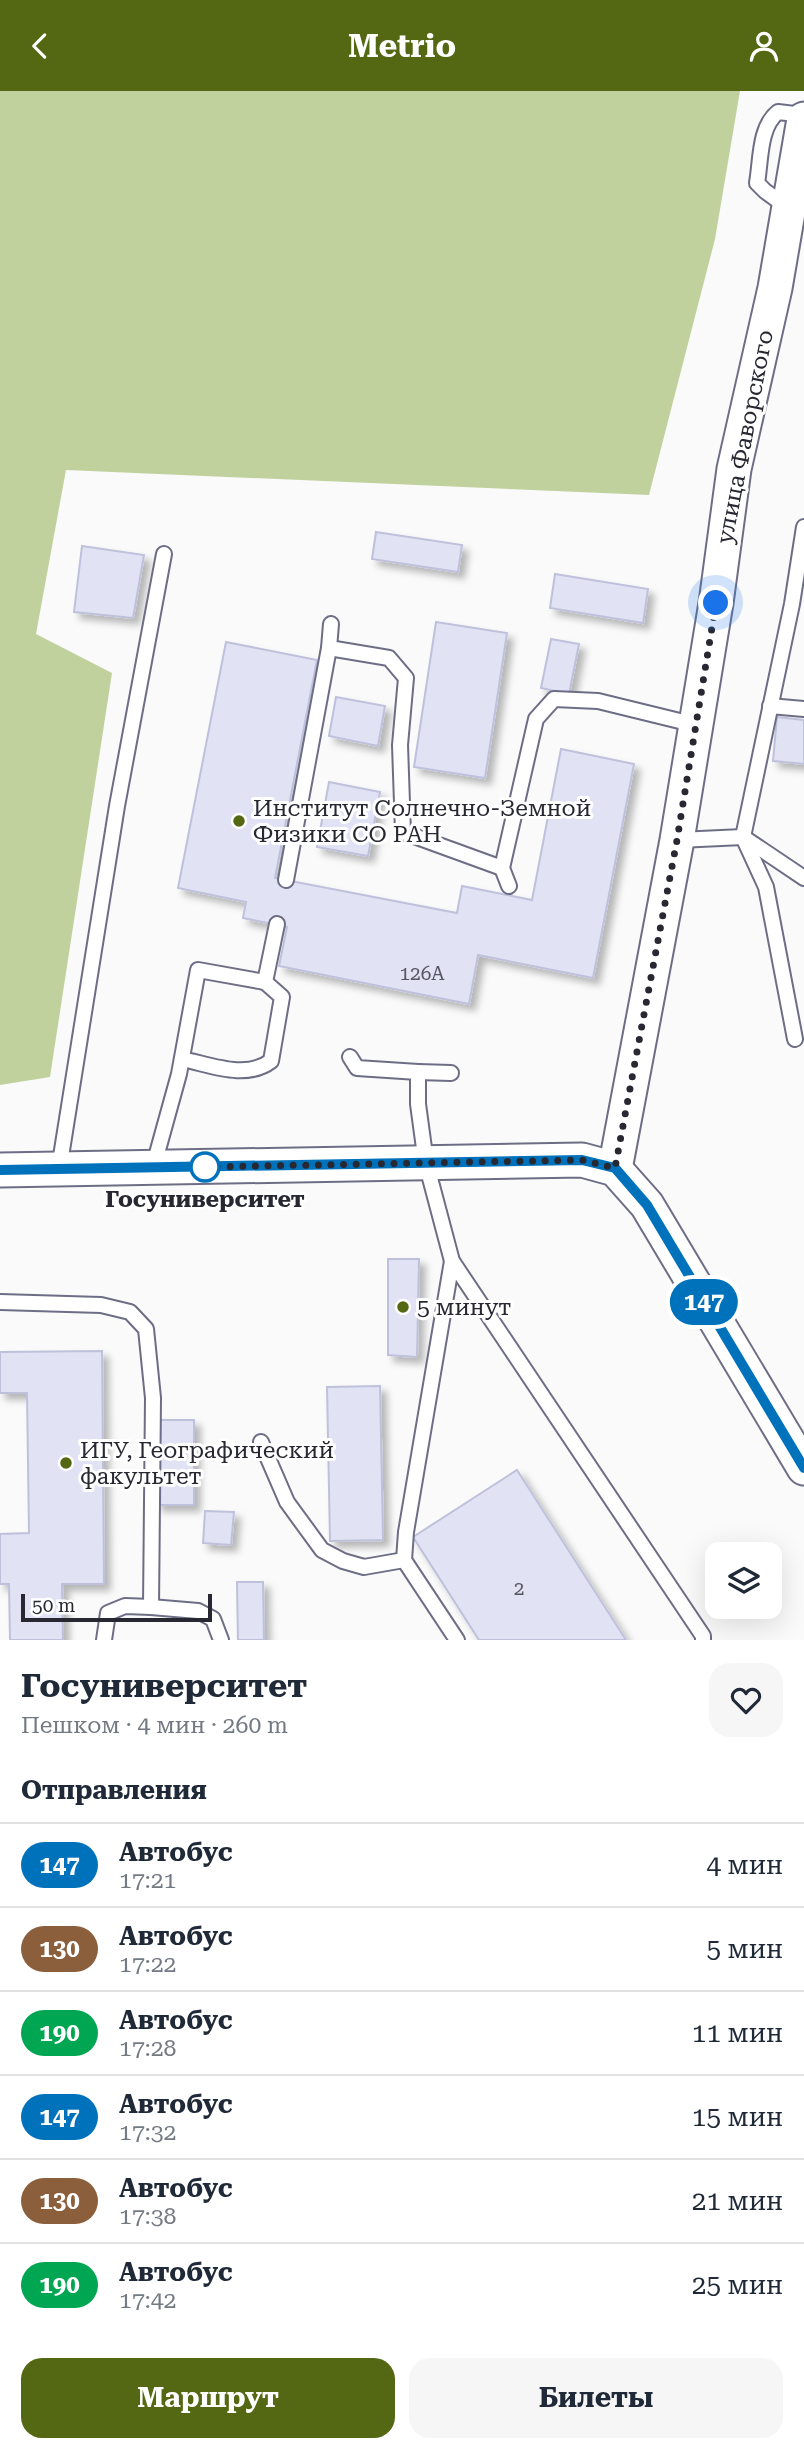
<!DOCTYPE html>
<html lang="ru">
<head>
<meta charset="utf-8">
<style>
	:root { --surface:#fff; --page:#f6f6f7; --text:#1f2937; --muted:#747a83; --line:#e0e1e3; --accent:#546712 }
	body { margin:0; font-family:"Roboto Serif",serif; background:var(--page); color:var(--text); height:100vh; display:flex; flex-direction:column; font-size:26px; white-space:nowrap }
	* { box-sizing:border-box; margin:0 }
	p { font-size:23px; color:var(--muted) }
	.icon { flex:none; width:38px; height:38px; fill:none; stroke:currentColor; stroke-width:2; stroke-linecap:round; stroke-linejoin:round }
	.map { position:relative; height:1549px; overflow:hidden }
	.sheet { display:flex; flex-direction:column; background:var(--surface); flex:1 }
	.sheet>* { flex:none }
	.badge { padding:0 14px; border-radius:23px; font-size:24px; line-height:46px }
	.buttons { position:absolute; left:705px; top:1451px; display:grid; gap:14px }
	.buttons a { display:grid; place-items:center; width:77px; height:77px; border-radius:14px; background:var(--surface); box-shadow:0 7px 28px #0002; font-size:35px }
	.scale { position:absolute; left:21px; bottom:18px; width:191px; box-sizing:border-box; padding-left:7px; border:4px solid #272832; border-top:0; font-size:19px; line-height:24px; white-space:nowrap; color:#272832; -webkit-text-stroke:5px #fff; paint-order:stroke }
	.you { position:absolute; width:35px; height:35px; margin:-18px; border:5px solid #fff; border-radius:50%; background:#1a73e8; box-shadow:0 0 0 10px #1a73e833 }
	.map>.badge { position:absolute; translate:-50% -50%; box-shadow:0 0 0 4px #fff }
	h2 { padding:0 21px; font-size:26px; line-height:63px }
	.round { display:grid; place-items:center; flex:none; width:74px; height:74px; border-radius:21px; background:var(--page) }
	.headline { display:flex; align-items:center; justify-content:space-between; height:119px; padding:0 21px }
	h1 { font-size:33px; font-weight:700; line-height:52px }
	.action { display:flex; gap:14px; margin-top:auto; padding:14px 21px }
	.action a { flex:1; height:80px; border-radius:21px; background:var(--accent); color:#fff; font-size:28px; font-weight:700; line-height:80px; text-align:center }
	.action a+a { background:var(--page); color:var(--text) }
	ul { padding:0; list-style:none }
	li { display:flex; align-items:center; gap:21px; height:84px; padding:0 21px; border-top:2px solid var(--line) }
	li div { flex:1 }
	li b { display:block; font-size:26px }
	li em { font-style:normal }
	li .badge { min-width:77px; font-weight:700; text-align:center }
	header { display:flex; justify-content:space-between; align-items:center; height:91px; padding:0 21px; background:var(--accent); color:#fff; font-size:32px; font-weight:700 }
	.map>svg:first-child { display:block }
</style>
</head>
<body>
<header><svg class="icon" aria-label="back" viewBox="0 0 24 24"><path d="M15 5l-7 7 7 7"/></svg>Metrio<svg class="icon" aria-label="person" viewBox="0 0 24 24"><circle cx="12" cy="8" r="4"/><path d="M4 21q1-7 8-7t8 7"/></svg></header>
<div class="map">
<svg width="804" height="1549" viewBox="0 0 804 1549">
	<defs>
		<filter id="shadow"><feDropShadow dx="6" dy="6" stdDeviation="3.5" flood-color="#0004"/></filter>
	</defs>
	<rect width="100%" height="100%" fill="#fafafa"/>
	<!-- green -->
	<path fill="#c1d19e" d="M0 0H740L715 148 649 404 66 379 36 543 112 582 50 986 0 994Z"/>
	<!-- building -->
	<g fill="#e1e2f3" stroke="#bfc1dc" stroke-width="2" filter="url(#shadow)">
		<path d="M376 441 462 454 458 481 372 468Z"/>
		<path d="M82 455 144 464 133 527 74 521Z"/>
		<path d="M555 483 648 498 643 532 550 517Z"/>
		<path d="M436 531 507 542 485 687 414 676Z"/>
		<path d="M551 548 579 553 569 603 541 597Z"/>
		<path d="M226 551 317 569 275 787 457 822 462 795 532 809 561 658 634 673 593 887 478 864 469 913 279 875 287 836 243 827 246 811 178 797Z"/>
		<path d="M336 606 385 615 378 655 329 645Z"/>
		<path d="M777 626 804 629V673L773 670Z"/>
		<path d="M329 691 380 701 368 765 317 756Z"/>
		<path d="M388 1168H419L417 1266 388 1264Z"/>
		<path d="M102 1260 104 1493H62L63 1549H10L9 1493H0V1443L29 1442 27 1302H0V1261Z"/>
		<path d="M380 1295 383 1449 330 1450 327 1296Z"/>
		<path d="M157 1329H194V1414H156Z"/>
		<path d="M517 1379 626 1549H479L413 1446Z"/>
		<path d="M205 1420 234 1421 231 1454 203 1452Z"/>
		<path d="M237 1491H263L264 1549H238Z"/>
	</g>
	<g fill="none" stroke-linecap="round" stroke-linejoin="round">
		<!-- service casing -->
		<g stroke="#6d6e86" stroke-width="18">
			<g id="service">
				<path d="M787 116 765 100 757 92C761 69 759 36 778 21L804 24"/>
				<path d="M329 557 389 567 406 587 400 654 403 741 502 777"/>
				<path d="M770 615 804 618"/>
				<path d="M678 749 743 746 804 787"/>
				<path d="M286 789 329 557 331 533"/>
				<path d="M509 795 502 777 536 628 554 608 598 610 696 634"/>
				<path d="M795 948 766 796 743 746 792 513 804 436"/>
				<path d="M350 966 357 977 418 981V1013L426 1072 452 1170 703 1545V1549"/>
				<path d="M182 968C211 974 246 989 271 970L282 906 265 891"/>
				<path d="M418 981 451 982"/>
				<path d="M153 1077 179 983 198 879 265 891 277 833"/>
				<path d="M59 1078 117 715 164 463"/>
				<path d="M452 1170 406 1441 404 1469 457 1549"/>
				<path d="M0 1211 101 1214 130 1221 146 1238 153 1307 151 1516 125 1515 108 1522 104 1549"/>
				<path d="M261 1351 287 1411 322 1459 343 1470 364 1476 404 1469"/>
				<path d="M151 1516 198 1520 213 1528 221 1549"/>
			</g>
		</g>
		<!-- tertiary casing -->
		<g stroke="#6d6e86" stroke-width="37">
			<g id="tertiary">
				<path d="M615 1078 677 749 716 512 734 378 775 197 804 28"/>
				<path d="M0 1079 582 1069 615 1078 647 1114 804 1377"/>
			</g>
		</g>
		<!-- service -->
		<use href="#service" stroke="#fff" stroke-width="14"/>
		<!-- tertiary -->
		<use href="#tertiary" stroke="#fff" stroke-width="33"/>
	</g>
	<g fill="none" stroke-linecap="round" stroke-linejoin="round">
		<!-- line casing -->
		<g stroke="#fff" stroke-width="16">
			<path id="line" d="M0 1079 582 1069 615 1077 647 1114 804 1377"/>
		</g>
		<!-- line -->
		<use href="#line" stroke="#0072bc" stroke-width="10"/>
		<!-- walk -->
		<path stroke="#272832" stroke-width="7" stroke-dasharray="0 12.6" d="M205 1076 582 1069 615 1077 677 749 716 512"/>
	</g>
	<!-- markers -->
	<g fill="#546712" stroke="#fff" stroke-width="2.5">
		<circle cx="239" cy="730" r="7"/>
		<circle cx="403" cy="1216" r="7"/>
		<circle cx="66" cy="1372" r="7"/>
	</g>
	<circle fill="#fff" stroke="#0072bc" stroke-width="3.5" cx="205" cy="1076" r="14"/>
	<g text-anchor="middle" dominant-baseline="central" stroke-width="6" stroke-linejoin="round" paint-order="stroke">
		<!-- number labels -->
		<g font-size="19" fill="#565662">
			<text x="422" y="882">126А</text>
			<text x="519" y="1497">2</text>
		</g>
		<!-- street labels -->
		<g font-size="23" fill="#272832" stroke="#fff">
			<text transform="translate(745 346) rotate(-79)">улица Фаворского</text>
		</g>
		<!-- poi labels -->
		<g font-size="23" fill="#272832" stroke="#fff" text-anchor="start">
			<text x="253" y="717">Институт Солнечно-Земной<tspan x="253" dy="26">Физики СО РАН</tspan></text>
			<text x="417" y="1216">5 минут</text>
			<text x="80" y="1359">ИГУ, Географический<tspan x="80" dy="26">факультет</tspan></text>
		</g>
		<!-- stop labels -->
		<g font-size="23" font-weight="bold" fill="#272832" stroke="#fff">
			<text x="205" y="1108">Госуниверситет</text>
		</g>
	</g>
</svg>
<div class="buttons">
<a><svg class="icon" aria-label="layers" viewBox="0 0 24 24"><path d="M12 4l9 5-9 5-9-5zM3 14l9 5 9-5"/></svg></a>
</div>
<div class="scale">50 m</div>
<div class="you" style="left:716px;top:512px"></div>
<b class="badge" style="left:704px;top:1211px;background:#0072bc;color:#fff">147</b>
</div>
<section class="sheet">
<div class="headline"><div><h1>Госуниверситет</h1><p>Пешком · 4 мин · 260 m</p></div><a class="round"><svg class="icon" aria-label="heart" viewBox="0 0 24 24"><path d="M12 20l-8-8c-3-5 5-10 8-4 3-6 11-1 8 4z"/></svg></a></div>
<h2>Отправления</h2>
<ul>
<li><span class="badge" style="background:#0072bc;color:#fff">147</span><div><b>Автобус</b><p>17:21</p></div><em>4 мин</em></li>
<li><span class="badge" style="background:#8b5e3c;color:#fff">130</span><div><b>Автобус</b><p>17:22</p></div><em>5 мин</em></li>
<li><span class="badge" style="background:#00a651;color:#fff">190</span><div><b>Автобус</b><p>17:28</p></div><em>11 мин</em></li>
<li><span class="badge" style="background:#0072bc;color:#fff">147</span><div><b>Автобус</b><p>17:32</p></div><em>15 мин</em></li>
<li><span class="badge" style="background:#8b5e3c;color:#fff">130</span><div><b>Автобус</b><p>17:38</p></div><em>21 мин</em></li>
<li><span class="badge" style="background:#00a651;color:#fff">190</span><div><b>Автобус</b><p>17:42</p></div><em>25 мин</em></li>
</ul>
<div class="action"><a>Маршрут</a><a>Билеты</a></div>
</section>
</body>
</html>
